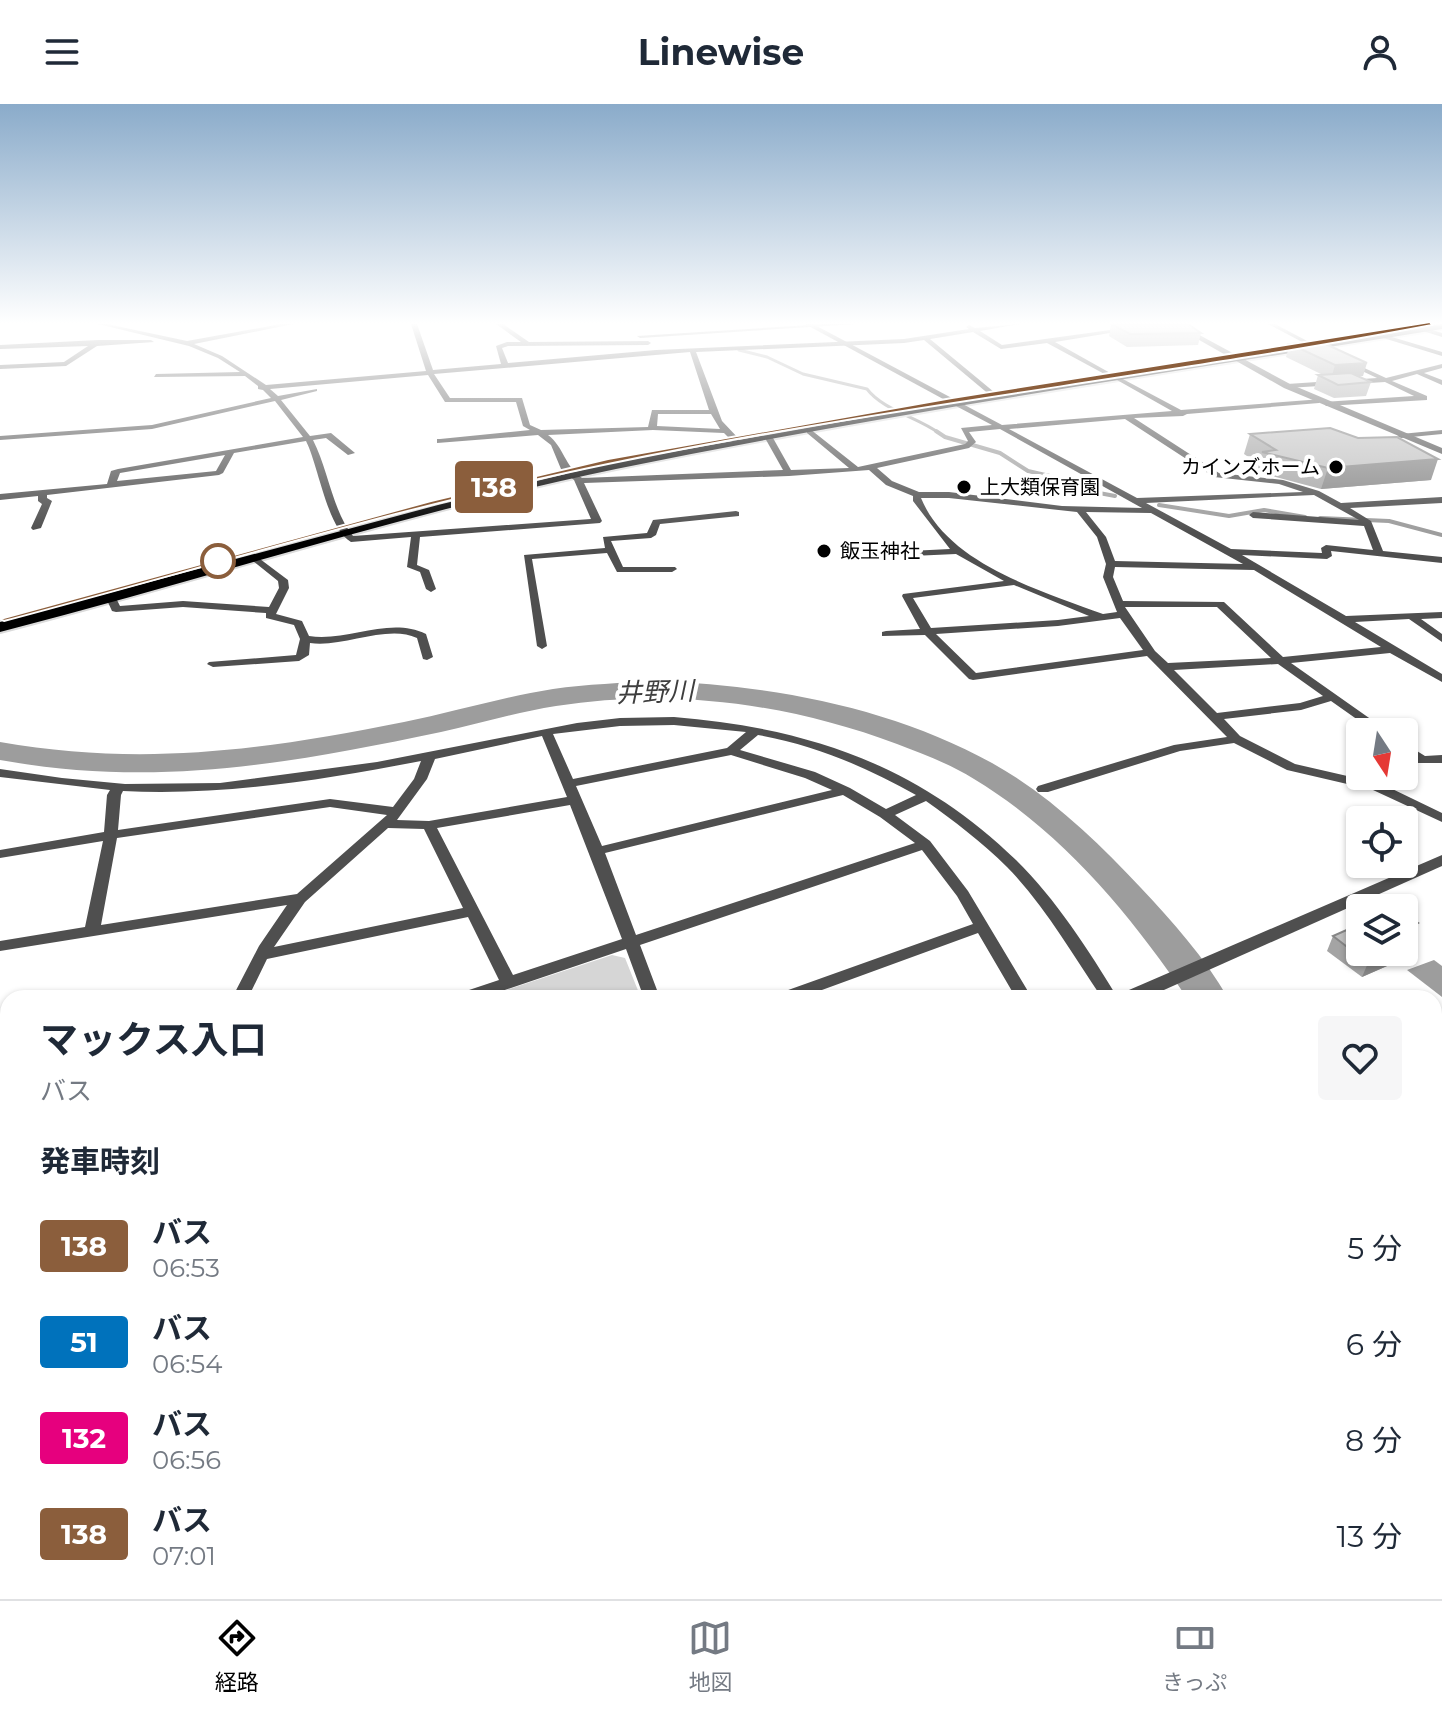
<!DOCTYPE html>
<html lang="ja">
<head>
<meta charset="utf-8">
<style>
	:root { --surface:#fff; --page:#f6f6f7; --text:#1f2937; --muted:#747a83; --line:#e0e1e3; --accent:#000 }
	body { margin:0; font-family:Montserrat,"Noto Sans JP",sans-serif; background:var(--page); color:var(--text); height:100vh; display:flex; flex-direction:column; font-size:30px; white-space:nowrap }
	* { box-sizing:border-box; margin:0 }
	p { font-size:26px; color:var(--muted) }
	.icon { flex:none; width:44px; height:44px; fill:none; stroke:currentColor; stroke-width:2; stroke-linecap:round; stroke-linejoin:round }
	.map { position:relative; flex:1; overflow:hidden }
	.details { position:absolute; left:0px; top:886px; width:1442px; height:610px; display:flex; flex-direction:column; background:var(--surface); border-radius:24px 24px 0 0; box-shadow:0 2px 6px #0004 }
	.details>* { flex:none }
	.badge { padding:0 16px; border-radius:6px; font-size:28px; line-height:52px }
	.needle { width:52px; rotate:168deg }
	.controls { position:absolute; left:1346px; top:614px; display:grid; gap:16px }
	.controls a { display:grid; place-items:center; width:72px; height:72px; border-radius:8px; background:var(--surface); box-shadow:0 2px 6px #0004; font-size:40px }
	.map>.badge { position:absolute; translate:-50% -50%; box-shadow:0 0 0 4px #fff }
	h2 { padding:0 40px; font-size:30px; line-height:72px }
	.round { display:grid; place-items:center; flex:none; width:84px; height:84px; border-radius:8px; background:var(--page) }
	.summary { display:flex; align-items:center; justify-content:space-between; height:136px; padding:0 40px }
	h1 { font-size:38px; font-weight:700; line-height:60px }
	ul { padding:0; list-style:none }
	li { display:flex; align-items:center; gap:24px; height:96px; padding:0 40px }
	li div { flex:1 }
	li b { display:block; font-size:30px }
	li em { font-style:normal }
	li .badge { min-width:88px; font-weight:700; text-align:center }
	header { display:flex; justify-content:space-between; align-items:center; height:104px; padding:0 40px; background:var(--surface); font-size:36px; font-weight:700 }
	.menu { display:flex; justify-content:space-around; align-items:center; height:112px; border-top:2px solid var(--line); background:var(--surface); font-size:22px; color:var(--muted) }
	.menu a { display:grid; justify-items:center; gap:4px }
	.menu .on { color:var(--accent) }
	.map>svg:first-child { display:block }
</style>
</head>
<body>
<header><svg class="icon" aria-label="menu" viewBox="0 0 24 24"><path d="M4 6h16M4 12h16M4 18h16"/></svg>Linewise<svg class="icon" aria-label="person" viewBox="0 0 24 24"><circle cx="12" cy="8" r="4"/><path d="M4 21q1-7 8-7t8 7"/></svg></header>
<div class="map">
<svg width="1442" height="1495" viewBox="0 0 1442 1495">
	<rect width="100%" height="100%" fill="#fff"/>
	<!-- green -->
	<path fill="#d6d6d6" d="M612 851 625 854 641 894H482Z"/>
	<!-- water -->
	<path fill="#9d9d9d" d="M1434 856 1442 862V893L1407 866Z"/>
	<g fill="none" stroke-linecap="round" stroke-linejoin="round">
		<!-- stream-far1 -->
		<path stroke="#9d9d9d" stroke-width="3" d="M739 246 767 253 803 270 867 285C883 306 917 313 939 329"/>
		<!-- stream -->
		<g stroke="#9d9d9d" stroke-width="4">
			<path d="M936 327 945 333 1000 349 1028 367 1054 373 1078 385 1115 392"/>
			<path d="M1159 401 1229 412 1264 406 1305 413"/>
			<path d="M1320 414 1389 417 1442 431"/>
		</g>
		<!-- river -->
		<g fill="#9d9d9d" fill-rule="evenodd">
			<path d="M656 577C770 581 891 603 992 659 1048 690 1097 737 1141 784 1172 817 1205 854 1228 894H1187C1130 810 1062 728 974 675 950 660 923 650 897 640 787 599 672 584 556 602 517 608 479 620 441 628 288 660 156 684 0 656V638C143 663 264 646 404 618 454 608 503 593 553 585 587 580 622 579 656 577Z"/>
			<path d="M1434 1202 1442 1205V1260L1434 1257Z"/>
		</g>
		<!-- primary casing -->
		<g stroke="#dbdbdb" stroke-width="4">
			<path id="primary" d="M1442 220V225C1167 269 890 309 616 365 408 408 206 475 0 528V518L438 401 615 358 959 297Z"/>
		</g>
		<!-- minor -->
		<g fill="#4f4f4f" fill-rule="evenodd">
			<path d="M98 220H107L187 237 281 220H293L194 240 222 252 266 281 426 267 411 220H417L433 266 501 260 496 242 507 238H521L496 220H503L529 238 648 237 651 239 648 241 508 242 502 244 508 259 656 246 904 235 969 225 966 223 969 221 975 224 1020 220 980 227 1002 241 1125 224 1128 226 1055 238 1112 270 1110 273 1047 239 1001 245 973 228 930 235 994 288 991 292 924 236 904 239 696 248 722 317 739 335 738 337H732L724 329 653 326 548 331C564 343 565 363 582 374L783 366 765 334 769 332 773 334 791 366 849 364 807 329V325H810L858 363 965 340 968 337 961 324 992 321 956 302 959 298 1002 321 1172 307 1117 276 1119 273 1181 306 1322 295 1319 299 1187 310 1183 312 1134 314 1219 369 1283 376 1319 387 1341 399 1442 393V399L1350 404 1371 417 1383 447 1442 453V459L1331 447 1332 452 1327 455 1242 451 1346 512 1442 508V514L1421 515 1442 530V538L1409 515 1355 518 1442 570V578L1390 549 1291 559 1389 628H1375L1331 597 1301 606 1224 615 1240 632 1295 660 1382 680 1442 709V718L1373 686 1287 666 1234 639 1180 647 1048 688H1038L1036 685 1038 682 1174 641 1227 633 1147 552 973 576 969 575 925 531 882 532V528L886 527 920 525 902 492 903 490 1004 477 956 450 846 455V451L849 450 950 445 913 397V392L886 381 869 366 789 372 584 379 602 417 600 419 420 433 417 461 429 466 436 485 431 488 426 485 420 468 407 463 411 433 351 438C327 424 319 363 306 337L234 349 223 369 219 371 47 391V394L52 397 41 424 33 426 31 424 42 400 38 397V392L0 396V390L107 380 111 367 118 365 303 333 275 297 152 325 0 336V332L152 321 271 294 263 286 258 285V282L245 272 154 273 156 270 240 268 218 254 189 242ZM690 248 709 306H652L648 323 541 326 530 321 522 294H450L434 270ZM428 271 445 298H516L523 322 530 326 440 335H437V339L538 331 551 341 561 365 574 376 591 415 353 432C333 408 328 365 313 336L326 334 348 351 355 349 331 329 310 332 281 296 317 287V285L278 292 270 285ZM658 310H711L720 325 657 322ZM1125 315 1214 373 1279 380 1303 388 1137 394 1009 325ZM1000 325 1142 404 1062 402 949 388H919L892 377 877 364 969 344 976 338 969 328ZM225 351 216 367 117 377 120 369ZM1314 391 1359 416 1253 408 1249 411 1253 414 1364 422 1373 446 1326 441 1321 444 1322 449 1231 445 1146 399ZM921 394H949L1077 408 1097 433 1106 460 1103 473 1117 508 1103 510C1041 487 948 460 921 394ZM1086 408 1151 409 1243 460 1115 457 1106 433ZM1115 463 1254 466 1381 543 1283 553 1224 498 1123 497 1113 473ZM1014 481 1089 512 1058 516 931 524 913 494ZM1125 503H1217L1271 554 1168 559 1155 547ZM1120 514 1143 546 976 569 936 530 1058 522ZM1278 560 1323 592 1300 599 1217 609 1174 566Z"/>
			<path d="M825 220H856L640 234 637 232Z"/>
			<path d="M1268 220H1275L1311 239 1306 240Z"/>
			<path d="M1422 223 1442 229V233L1420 226Z"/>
			<path d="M1382 230 1442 248V252L1380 233Z"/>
			<path d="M98 236H151L154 238 97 242 66 262 0 265V261L64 258 88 242 0 245V241Z"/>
			<path d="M1347 256 1386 274 1442 260V264L1424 269 1442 276V281L1417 270 1392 277 1427 292V296L1326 302 1323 298 1414 292 1385 278 1287 284 1284 282 1287 280 1377 274 1345 259Z"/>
			<path d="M1442 326V330L1401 334 1397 332 1401 330Z"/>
			<path d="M736 407 739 408V412L660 420 656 431 651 434 611 437 623 463H675L677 465 672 468H617L607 449 532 455 547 542 542 545 537 542 524 451 605 444 603 433 647 429 653 416Z"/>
			<path d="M256 452 288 476 289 484 276 510 302 517 309 532C348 538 389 512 426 530L433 553 427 556 423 555 417 534C387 520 343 544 310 539L309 551 299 557 213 563 207 560 209 558 296 551 300 535 294 521 266 514V509L183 503 116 508 112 507 106 494 115 492 120 502 183 497 269 503 279 484 278 477 253 457V453Z"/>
			<path d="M674 613C808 624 918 661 1016 756 1056 795 1089 847 1118 894H1102C1072 850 1045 802 1007 763 982 738 954 717 926 697L895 711 930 737 968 787 1032 894H1016L978 829 800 894H775L777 890 973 820 957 792 922 746 640 841 660 894H644L626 845 481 894H455L457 890 499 876 468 813 267 855 248 894H232L259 842 287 801 0 847V837L85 823 103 737 0 754V746L104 728 107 691 110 686 0 673V665L62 674 125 680 220 679 377 658 577 619 620 614ZM674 621 746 628 727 644 573 675 553 630 620 622ZM758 631C815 641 866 663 916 691L886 705 850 684 815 668 740 646ZM542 632 567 693 429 717 397 716 427 675 435 655ZM731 651 805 674 832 686 602 742 576 682ZM421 657 414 675 393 703 330 695 118 726 121 691 123 687C224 692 323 676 421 657ZM843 691 880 713 915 739 636 831 605 749ZM570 701 622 835 513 871 437 724ZM330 703 387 711 297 790 101 821 117 734ZM388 724 424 725 463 804 274 843 305 798Z"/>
			<path d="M1404 639 1425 652 1442 651V659H1418L1404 649Z"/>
			<path d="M1434 1329 1442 1332V1360L1434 1356Z"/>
			<path d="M1434 1356 1442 1360V1387L1434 1383Z"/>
			<path d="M128 1488H192L189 1495H126Z"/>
			<path d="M623 1488H649L651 1495H625Z"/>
			<path d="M934 1488H973L970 1495H931Z"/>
			<path d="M1139 1488H1166L1169 1495H1142Z"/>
		</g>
		<!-- tertiary -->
		<g fill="#4f4f4f" fill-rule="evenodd">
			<path d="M805 220H813L963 300 956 302Z"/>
			<path d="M1171 220H1179L1290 280 1442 344V350L1284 284Z"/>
			<path d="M1442 751V762L1146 894H1120L1122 889Z"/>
			<path d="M5 938 8 939V961L0 965V939Z"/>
			<path d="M8 1288V1314L0 1316V1290Z"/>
			<path d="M873 1488H902L904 1495H876Z"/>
		</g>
		<!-- primary -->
		<use href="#primary" fill="#000" fill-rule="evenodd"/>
	</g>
	<!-- wall -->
	<g fill="#a4a4a4">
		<path d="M1111 220 1201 229 1198 241 1127 243 1109 232Z"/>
		<path d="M1290 240 1363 272H1358L1371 278 1366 292 1334 294 1314 285 1318 271H1323L1286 253Z"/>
		<path d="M1250 330 1431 376 1321 385 1257 368 1259 360 1244 350Z"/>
		<path d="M1333 832 1393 848 1387 862 1362 873 1327 847Z"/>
	</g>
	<!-- shaded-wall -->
	<g fill="#868686">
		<path d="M1367 259 1363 272 1331 275 1335 261Z"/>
		<path d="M1438 355 1431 376 1321 385 1328 364Z"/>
		<path d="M1418 819 1411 834 1404 838V827Z"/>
		<path d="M1393 848 1387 862 1362 873 1368 859Z"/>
	</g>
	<!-- building -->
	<g fill="#bfbfbf" stroke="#868686" stroke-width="2">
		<path d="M1111 220H1188L1201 229 1130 230Z"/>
		<path d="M1319 237 1367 259 1335 261 1290 240Z"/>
		<path d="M1351 269 1371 278 1338 281 1318 271Z"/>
		<path d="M1330 324 1358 334 1397 333 1438 355 1328 364 1262 348 1276 346 1250 330Z"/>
		<path d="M1404 810 1418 819 1404 827Z"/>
		<path d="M1360 820V848H1393L1368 859 1333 832Z"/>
	</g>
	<!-- sky -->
	<linearGradient id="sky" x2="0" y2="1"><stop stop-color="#8aabca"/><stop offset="0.51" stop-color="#fff"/><stop offset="1" stop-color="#fff" stop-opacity="0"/></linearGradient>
	<rect width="1442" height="429" fill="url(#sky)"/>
	<!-- line -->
	<path fill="#8b5e3c" stroke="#fff" stroke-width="2" d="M1430 218 1432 221C1159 273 881 303 608 360 404 402 204 464 4 517L0 515 431 397 608 355 952 294Z"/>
	<!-- markers -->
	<g fill="#000" stroke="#fff" stroke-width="3">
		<circle cx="1336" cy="363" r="8"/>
		<circle cx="964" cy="383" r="8"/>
		<circle cx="824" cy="447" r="8"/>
	</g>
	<circle fill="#fff" stroke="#8b5e3c" stroke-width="4" cx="218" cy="457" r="16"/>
	<g text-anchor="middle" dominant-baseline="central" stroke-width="8" stroke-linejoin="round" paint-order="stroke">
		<!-- far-poi labels -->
		<g font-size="20" fill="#000" stroke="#fff" text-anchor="start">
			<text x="1320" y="363" text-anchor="end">カインズホーム</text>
			<text x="980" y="383">上大類保育園</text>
			<text x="840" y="447">飯玉神社</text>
		</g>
		<!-- water labels -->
		<g font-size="26" font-style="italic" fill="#3e3e3e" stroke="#fff">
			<text transform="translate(655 588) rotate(-2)">井野川</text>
		</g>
	</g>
</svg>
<div class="controls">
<a><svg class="needle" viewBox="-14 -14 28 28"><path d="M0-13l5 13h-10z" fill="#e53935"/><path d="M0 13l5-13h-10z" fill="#747a83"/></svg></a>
<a><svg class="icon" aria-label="locate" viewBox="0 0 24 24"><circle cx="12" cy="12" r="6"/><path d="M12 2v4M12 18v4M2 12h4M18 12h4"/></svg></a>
<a><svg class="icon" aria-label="layers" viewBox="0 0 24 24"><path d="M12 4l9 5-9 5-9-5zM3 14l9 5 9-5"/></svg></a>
</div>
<b class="badge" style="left:494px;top:383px;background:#8b5e3c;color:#fff">138</b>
<section class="details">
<div class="summary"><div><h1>マックス入口</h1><p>バス</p></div><a class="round"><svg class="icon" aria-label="heart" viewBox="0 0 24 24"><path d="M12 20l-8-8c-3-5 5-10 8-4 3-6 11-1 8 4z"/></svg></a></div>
<h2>発車時刻</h2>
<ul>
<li><span class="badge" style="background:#8b5e3c;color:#fff">138</span><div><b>バス</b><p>06:53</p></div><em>5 分</em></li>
<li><span class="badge" style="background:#0072bc;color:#fff">51</span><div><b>バス</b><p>06:54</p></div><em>6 分</em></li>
<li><span class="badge" style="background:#e6007e;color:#fff">132</span><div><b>バス</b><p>06:56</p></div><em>8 分</em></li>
<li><span class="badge" style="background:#8b5e3c;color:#fff">138</span><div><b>バス</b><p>07:01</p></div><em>13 分</em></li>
</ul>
</section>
</div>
<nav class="menu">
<a class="on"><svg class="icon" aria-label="directions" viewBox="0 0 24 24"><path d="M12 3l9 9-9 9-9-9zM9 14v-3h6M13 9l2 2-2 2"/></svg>経路</a>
<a><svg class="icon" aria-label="map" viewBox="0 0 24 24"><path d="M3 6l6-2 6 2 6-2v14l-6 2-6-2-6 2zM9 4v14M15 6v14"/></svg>地図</a>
<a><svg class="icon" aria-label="tickets" viewBox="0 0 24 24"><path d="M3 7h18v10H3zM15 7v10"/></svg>きっぷ</a>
</nav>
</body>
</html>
